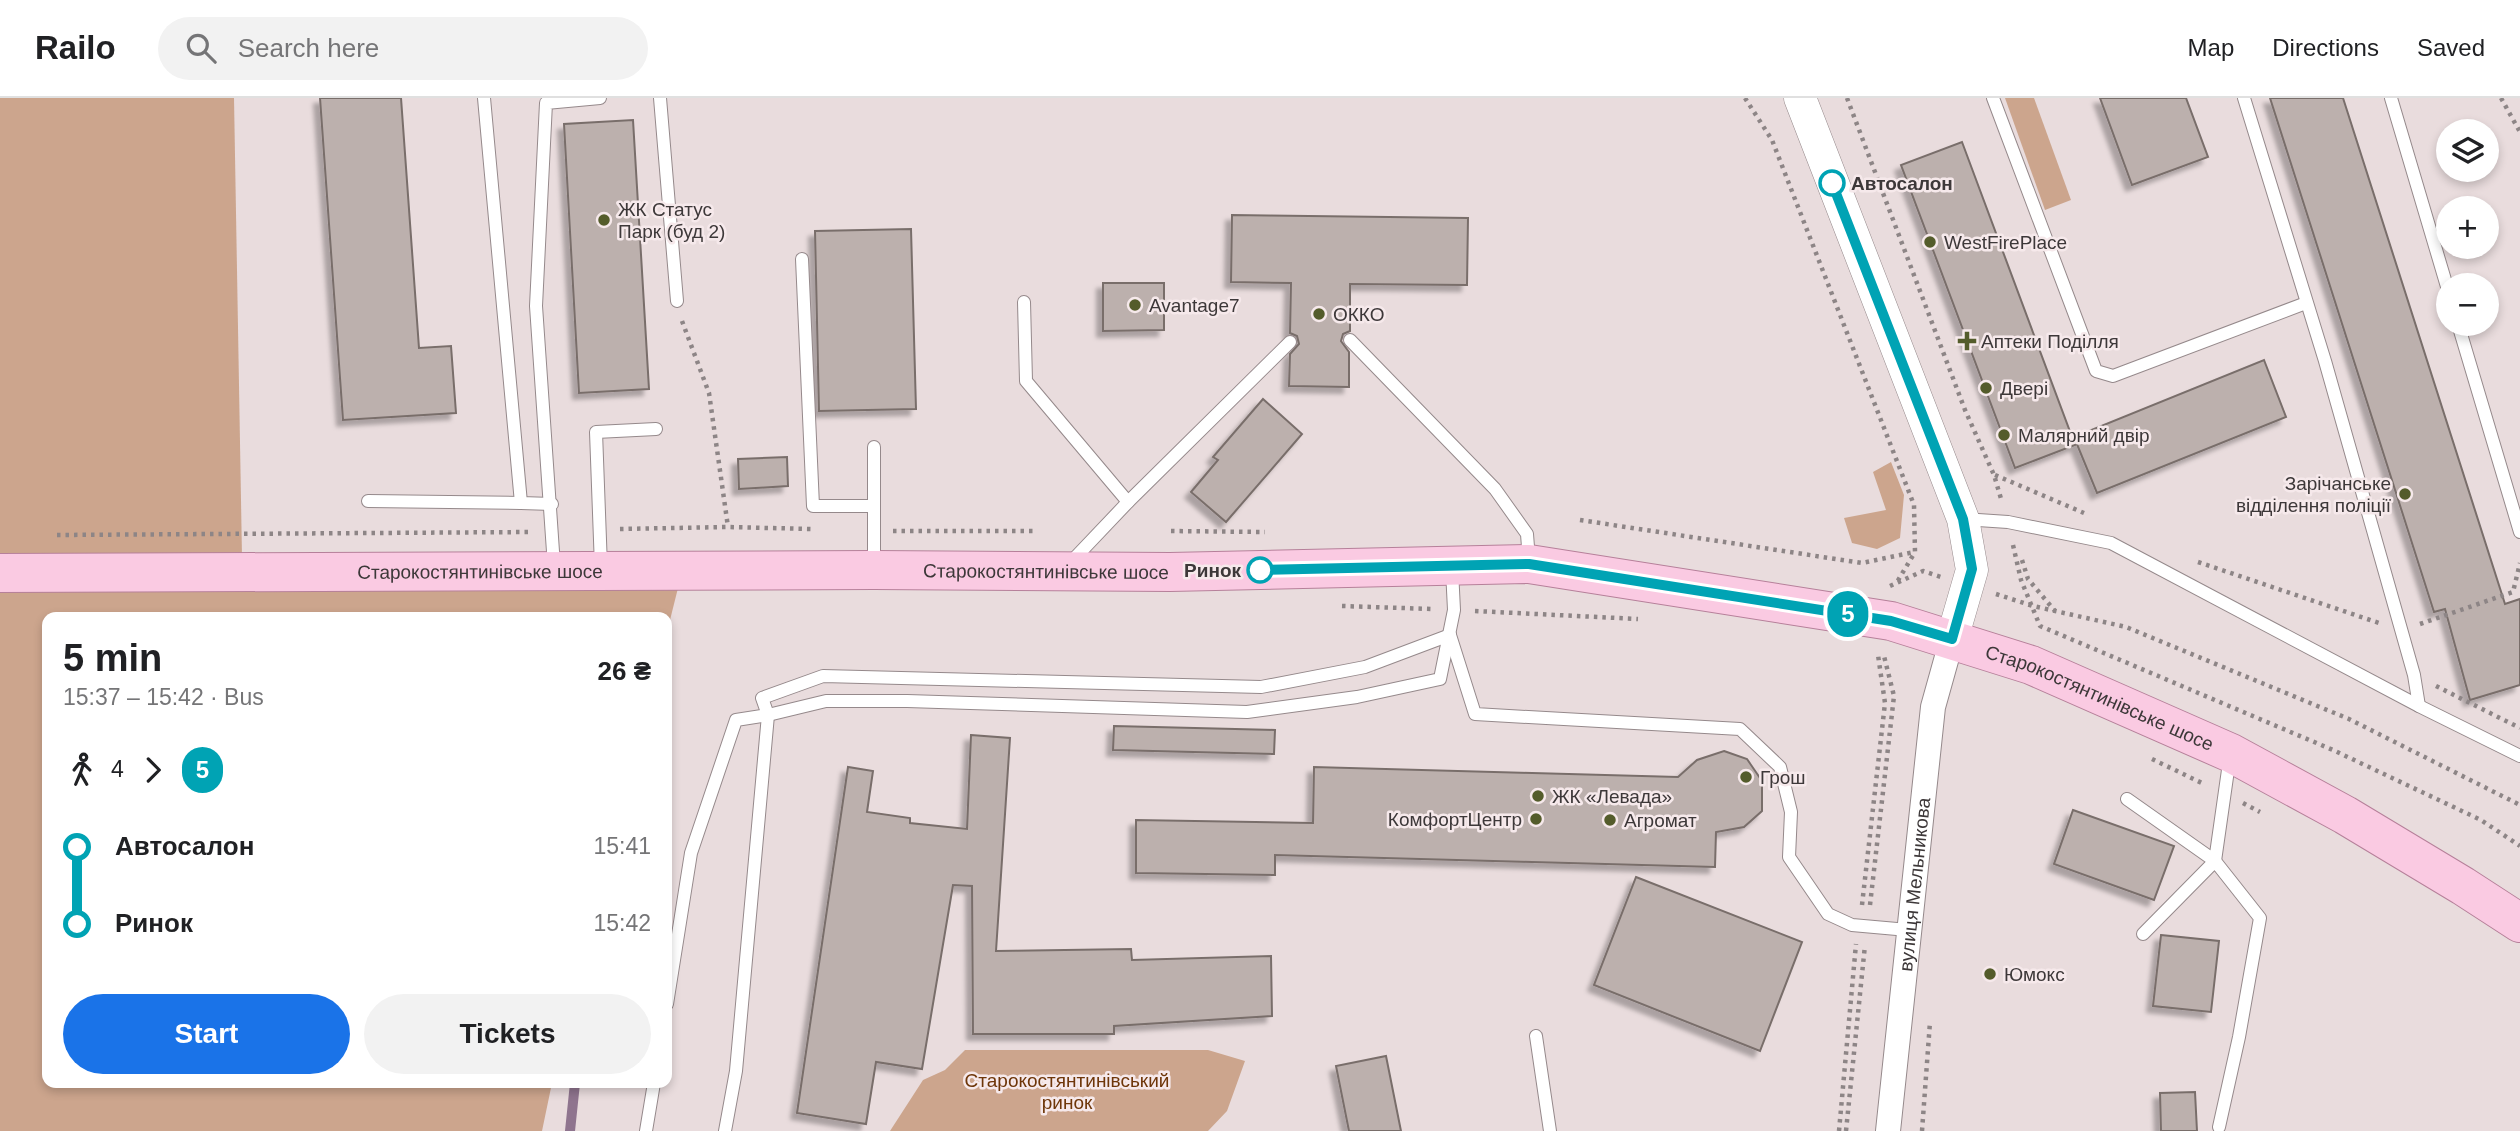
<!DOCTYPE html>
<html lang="en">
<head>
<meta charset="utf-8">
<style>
	:root { --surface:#fff; --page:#f2f2f2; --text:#202124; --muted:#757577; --line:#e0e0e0; --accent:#1a73e8 }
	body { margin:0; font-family:Helvetica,sans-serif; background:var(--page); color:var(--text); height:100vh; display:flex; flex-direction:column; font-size:26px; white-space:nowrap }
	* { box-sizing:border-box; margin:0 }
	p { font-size:23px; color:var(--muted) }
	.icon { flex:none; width:38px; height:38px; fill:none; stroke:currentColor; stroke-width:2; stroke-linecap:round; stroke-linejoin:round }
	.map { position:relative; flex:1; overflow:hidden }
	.panel { position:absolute; left:42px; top:514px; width:630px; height:476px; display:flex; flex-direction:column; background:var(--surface); border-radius:14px; box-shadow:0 4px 10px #0003 }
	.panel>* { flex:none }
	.badge { padding:0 14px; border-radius:23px; font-size:24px; line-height:46px }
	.buttons { position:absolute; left:2436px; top:21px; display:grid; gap:14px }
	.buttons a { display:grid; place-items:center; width:63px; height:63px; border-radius:50%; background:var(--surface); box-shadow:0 4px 10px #0003; font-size:35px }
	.map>.badge { position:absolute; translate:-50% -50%; box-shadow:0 0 0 4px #fff }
	.legs { display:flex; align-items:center; gap:10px; height:77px; padding:0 21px; font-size:23px }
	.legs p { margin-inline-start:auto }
	.head { display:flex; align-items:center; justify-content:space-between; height:119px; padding:0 21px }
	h1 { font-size:38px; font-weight:700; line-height:52px }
	.button { display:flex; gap:14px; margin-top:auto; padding:14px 21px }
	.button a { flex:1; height:80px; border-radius:42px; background:var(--accent); color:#fff; font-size:28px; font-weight:700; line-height:80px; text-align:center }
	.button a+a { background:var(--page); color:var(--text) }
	ul { padding:0 21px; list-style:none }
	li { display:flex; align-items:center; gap:24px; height:77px; font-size:26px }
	li i { display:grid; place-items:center; width:10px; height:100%; margin:0 9px; background:currentColor }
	li i::after { content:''; width:18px; height:18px; margin:-9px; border:5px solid; border-radius:50%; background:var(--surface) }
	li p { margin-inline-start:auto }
	li:first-child i { background:linear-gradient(#0000 50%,currentColor 0) }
	li:last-child i { background:linear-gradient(currentColor 50%,#0000 0) }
	header { display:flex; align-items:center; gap:42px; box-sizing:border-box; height:98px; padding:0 35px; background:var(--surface); border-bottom:2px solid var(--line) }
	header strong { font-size:33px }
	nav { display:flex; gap:38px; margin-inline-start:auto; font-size:24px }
	.search { width:490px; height:63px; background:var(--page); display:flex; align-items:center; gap:18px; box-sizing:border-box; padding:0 24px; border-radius:38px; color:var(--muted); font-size:26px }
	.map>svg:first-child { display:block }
</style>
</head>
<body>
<header>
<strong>Railo</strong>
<div class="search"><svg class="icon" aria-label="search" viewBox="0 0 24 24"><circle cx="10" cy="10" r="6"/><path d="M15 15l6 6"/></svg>Search here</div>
<nav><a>Map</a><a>Directions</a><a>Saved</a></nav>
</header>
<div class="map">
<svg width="2520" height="1033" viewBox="0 0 2520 1033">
	<defs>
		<filter id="shadow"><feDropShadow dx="-6" dy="6" stdDeviation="2" flood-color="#0004"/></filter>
	</defs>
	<rect width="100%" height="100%" fill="#e9dcdd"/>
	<!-- green -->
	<g fill="#cca58d">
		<path d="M0 0H234L242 459 0 461Z"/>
		<path d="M2005 0H2034L2071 102 2045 112Z"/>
		<path d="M1891 364 1904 397 1900 440 1877 451 1852 445 1844 420 1886 412 1873 374Z"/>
		<path d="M679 486 667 534V520H47V985H552L542 1033H0V490Z"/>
		<path d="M965 952H1208L1245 963 1227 1013 1208 1033H890L923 982 945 972Z"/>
	</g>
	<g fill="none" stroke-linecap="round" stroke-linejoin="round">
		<!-- stream -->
		<path stroke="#8f748e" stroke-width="10" d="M570 1033 575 985"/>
	</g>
	<!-- building -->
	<g fill="#bcb0ad" stroke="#796e6b" stroke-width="2" filter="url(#shadow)">
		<path d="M320 0H401L419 250 451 248 456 315 343 322Z"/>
		<path d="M2100 0H2186L2208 59 2132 87Z"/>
		<path d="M2270 0H2343L2505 506 2520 501V587L2470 602 2445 511 2434 514Z"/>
		<path d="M633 22 649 291 579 295 564 26Z"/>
		<path d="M1962 44 2075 347 2015 370 1901 67Z"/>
		<path d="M1232 117 1468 120 1467 187 1350 186V233L1343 236 1341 243 1349 254V289L1289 288 1290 256 1299 246 1297 238 1290 235 1291 185 1231 184Z"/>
		<path d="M911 131 916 311 819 313 815 133Z"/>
		<path d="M1103 185H1164V232L1103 233Z"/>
		<path d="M2264 262 2286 319 2097 395 2074 339Z"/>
		<path d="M1263 301 1302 336 1226 424 1191 394 1218 362 1213 359Z"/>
		<path d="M787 359 788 388 739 391 738 361Z"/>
		<path d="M1114 628 1275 632 1274 656 1113 652Z"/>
		<path d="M971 637 1010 640 996 853 1131 851 1132 862 1271 858 1272 918 1114 928V936H973L972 788 953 787 922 971 876 964 866 1026 797 1015 848 669 873 673 867 714 910 720V725L967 731Z"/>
		<path d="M1724 653 1747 661 1762 683V713L1744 729 1716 734 1715 769 1275 757V777L1136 775V722L1313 725 1314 669 1678 679 1697 662Z"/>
		<path d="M2073 712 2174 748 2154 802 2054 766Z"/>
		<path d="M1636 779 1802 844 1760 953 1594 887Z"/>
		<path d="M2161 837 2219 843 2211 914 2153 908Z"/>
		<path d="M1386 958 1401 1033H1349L1336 968Z"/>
		<path d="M2195 994 2197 1033H2161L2160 995Z"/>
	</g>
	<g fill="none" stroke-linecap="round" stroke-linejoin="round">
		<!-- service casing -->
		<g stroke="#95898b" stroke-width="14">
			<g id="service">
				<path d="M484 0 521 405 552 406"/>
				<path d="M660 0 677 203"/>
				<path d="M1993 0 2096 273 2113 278 2306 205"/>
				<path d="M2244 0 2325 263 2414 577 2419 608"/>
				<path d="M2391 0 2448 192"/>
				<path d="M802 161 813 408H874"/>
				<path d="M1024 204 1026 283 1128 404"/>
				<path d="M2458 226 2520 434"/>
				<path d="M1350 242 1495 391 1527 436 1529 462"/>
				<path d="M874 349V468"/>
				<path d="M368 403 521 405"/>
				<path d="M1963 421 2008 424 2111 445 2419 608 2520 658"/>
				<path d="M1071 464 1128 404 1290 244"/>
				<path d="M554 468 536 208 546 5 600 0"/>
				<path d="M601 469 596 334 656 331"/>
				<path d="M1450 537 1475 616 1740 631 1780 669 1791 714 1789 759 1828 816 1852 827 1908 832"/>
				<path d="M2127 701 2215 763 2230 658"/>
				<path d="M2143 836 2215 763 2260 820 2239 939 2219 1029"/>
				<path d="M667 906 691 755 736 622 768 617 826 603H907L1247 614 1357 599 1440 581 1454 512 1452 472"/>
				<path d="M1536 938 1550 1033"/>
				<path d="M646 1033 654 985"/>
				<path d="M725 1033 736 973 768 617 762 600 823 578 1261 589 1365 569 1450 537"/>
			</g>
		</g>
		<!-- minor casing -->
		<g stroke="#95898b" stroke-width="26">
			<g id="minor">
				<path id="s1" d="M1888 1033 1933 609 1952 541"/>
			</g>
		</g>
		<!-- tertiary casing -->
		<g stroke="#95898b" stroke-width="33">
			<path id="tertiary" d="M1800 0 1963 421 1972 472 1952 541"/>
		</g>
		<!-- primary casing -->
		<g stroke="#b6809a" stroke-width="40">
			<g id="primary">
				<path id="s2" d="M0 475 874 472 1170 474 1529 466 1891 523 2031 567 2231 655 2345 717 2463 788 2520 825"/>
			</g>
		</g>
		<!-- path -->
		<g stroke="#8d8586" stroke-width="4.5" stroke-dasharray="3.5 5" stroke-linecap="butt">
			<path d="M1745 0 1772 42 1914 407 1915 454 1897 484"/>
			<path d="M1847 0 1965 312 1994 377 2002 404"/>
			<path d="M2501 0 2520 34"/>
			<path d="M682 223 709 295 728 429"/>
			<path d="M1995 377 2084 415"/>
			<path d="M1580 422 1862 465 1914 454"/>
			<path d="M620 431 728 429 811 431"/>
			<path d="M893 433H1037"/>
			<path d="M1171 433 1265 434"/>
			<path d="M57 437 531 434"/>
			<path d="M2013 447 2021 482 2040 528 2333 652 2481 722 2520 748"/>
			<path d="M2022 462 2028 481 2055 513"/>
			<path d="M2198 464 2379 525"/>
			<path d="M1890 488 1923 473 1941 479"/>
			<path d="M1996 496 2033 508 2126 529 2349 621 2520 707"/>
			<path d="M1342 508 1432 511"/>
			<path d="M1475 513 1638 521"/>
			<path d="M2420 526 2513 494 2520 465"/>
			<path d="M2436 588 2520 630"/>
			<path d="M2152 661 2204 686"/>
			<path d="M2243 705 2260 714"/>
			<path d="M1862 807 1885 605 1878 557"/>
			<path d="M1870 807 1894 598 1884 558H1882"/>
			<path d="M1839 1033 1856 846"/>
			<path d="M1846 1033 1865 847"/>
			<path d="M1922 1033 1930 924"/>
		</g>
		<!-- service -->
		<use href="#service" stroke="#fff" stroke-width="12"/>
		<!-- minor -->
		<use href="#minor" stroke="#fff" stroke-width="24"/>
		<!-- tertiary -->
		<use href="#tertiary" stroke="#fff" stroke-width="32"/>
		<!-- primary -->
		<use href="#primary" stroke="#facae2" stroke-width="38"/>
	</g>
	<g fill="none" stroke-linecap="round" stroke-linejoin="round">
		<!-- line-1 casing -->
		<g stroke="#fff" stroke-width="16">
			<path id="line-1" d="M1260 472 1529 466 1891 523 1952 541 1972 471 1963 421 1832 85"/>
		</g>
		<!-- line-1 -->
		<use href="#line-1" stroke="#00a3b4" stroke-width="10"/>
	</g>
	<!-- markers -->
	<g fill="#fff" stroke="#00a3b4" stroke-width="3.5">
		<circle cx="1832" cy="85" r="12"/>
		<circle cx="1260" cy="472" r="12"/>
	</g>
	<g fill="#545c2b" stroke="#f6e9eb" stroke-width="2.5">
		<circle cx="604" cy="122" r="7"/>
		<circle cx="1930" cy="144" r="7"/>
		<circle cx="1135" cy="207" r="7"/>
		<circle cx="1319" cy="216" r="7"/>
		<path d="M1963.5 232.5h7v7h7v7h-7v7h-7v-7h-7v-7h7z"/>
		<circle cx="1986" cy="290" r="7"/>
		<circle cx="2004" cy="337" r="7"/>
		<circle cx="2405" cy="396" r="7"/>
		<circle cx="1746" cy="679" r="7"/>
		<circle cx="1538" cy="698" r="7"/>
		<circle cx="1536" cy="721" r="7"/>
		<circle cx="1610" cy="722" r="7"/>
		<circle cx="1990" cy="876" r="7"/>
	</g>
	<g text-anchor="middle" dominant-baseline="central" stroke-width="5" stroke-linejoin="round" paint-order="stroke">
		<!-- stop labels -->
		<g font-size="19" font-weight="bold" fill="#3d3839" stroke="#f6e9eb" text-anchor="start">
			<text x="1851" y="85">Автосалон</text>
			<text x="1241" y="472" text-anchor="end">Ринок</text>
		</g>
		<!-- poi labels -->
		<g font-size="19" fill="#3d3839" stroke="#f6e9eb" text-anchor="start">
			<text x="618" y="111">ЖК Статус<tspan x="618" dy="22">Парк (буд 2)</tspan></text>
			<text x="1944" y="144">WestFirePlace</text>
			<text x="1149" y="207">Avantage7</text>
			<text x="1333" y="216">ОККО</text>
			<text x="1981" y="243">Аптеки Поділля</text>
			<text x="2000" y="290">Двері</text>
			<text x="2018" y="337">Малярний двір</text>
			<text x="2391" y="385" text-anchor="end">Зарічанське<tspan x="2391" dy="22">відділення поліції</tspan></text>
			<text x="1760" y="679">Грош</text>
			<text x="1552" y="698">ЖК «Левада»</text>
			<text x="1522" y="721" text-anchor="end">КомфортЦентр</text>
			<text x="1624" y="722">Агромат</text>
			<text x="2004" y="876">Юмокс</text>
		</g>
		<!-- street labels -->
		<g font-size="19" fill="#3d3839" stroke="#f6e9eb">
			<text stroke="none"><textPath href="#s2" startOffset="480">Старокостянтинівське шосе</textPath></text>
			<text stroke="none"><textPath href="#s2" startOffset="1046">Старокостянтинівське шосе</textPath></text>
			<text stroke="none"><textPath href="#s2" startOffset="2118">Старокостянтинівське шосе</textPath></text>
			<text stroke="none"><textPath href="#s1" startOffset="248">вулиця Мельникова</textPath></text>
		</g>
		<!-- park labels -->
		<g font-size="19" fill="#6e3609" stroke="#f6e9eb">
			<text x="1067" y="982">Старокостянтинівський<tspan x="1067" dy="22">ринок</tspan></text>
		</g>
	</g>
</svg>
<div class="buttons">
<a><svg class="icon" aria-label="layers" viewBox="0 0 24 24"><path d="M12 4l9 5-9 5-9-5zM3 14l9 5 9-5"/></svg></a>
<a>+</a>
<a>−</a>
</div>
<b class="badge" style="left:1848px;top:516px;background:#00a3b4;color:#fff">5</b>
<section class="panel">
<div class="head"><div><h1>5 min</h1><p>15:37 – 15:42 · Bus</p></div><b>26 ₴</b></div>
<div class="legs"><svg class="icon" aria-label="walk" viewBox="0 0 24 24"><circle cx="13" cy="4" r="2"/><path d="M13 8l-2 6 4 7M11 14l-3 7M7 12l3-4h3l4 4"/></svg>4<svg class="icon" aria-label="forward" viewBox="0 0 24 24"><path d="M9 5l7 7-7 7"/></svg><b class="badge" style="background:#00a3b4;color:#fff">5</b></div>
<ul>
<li><i style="color:#00a3b4"></i><b>Автосалон</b><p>15:41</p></li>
<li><i style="color:#00a3b4"></i><b>Ринок</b><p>15:42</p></li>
</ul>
<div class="button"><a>Start</a><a>Tickets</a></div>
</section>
</div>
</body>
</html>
